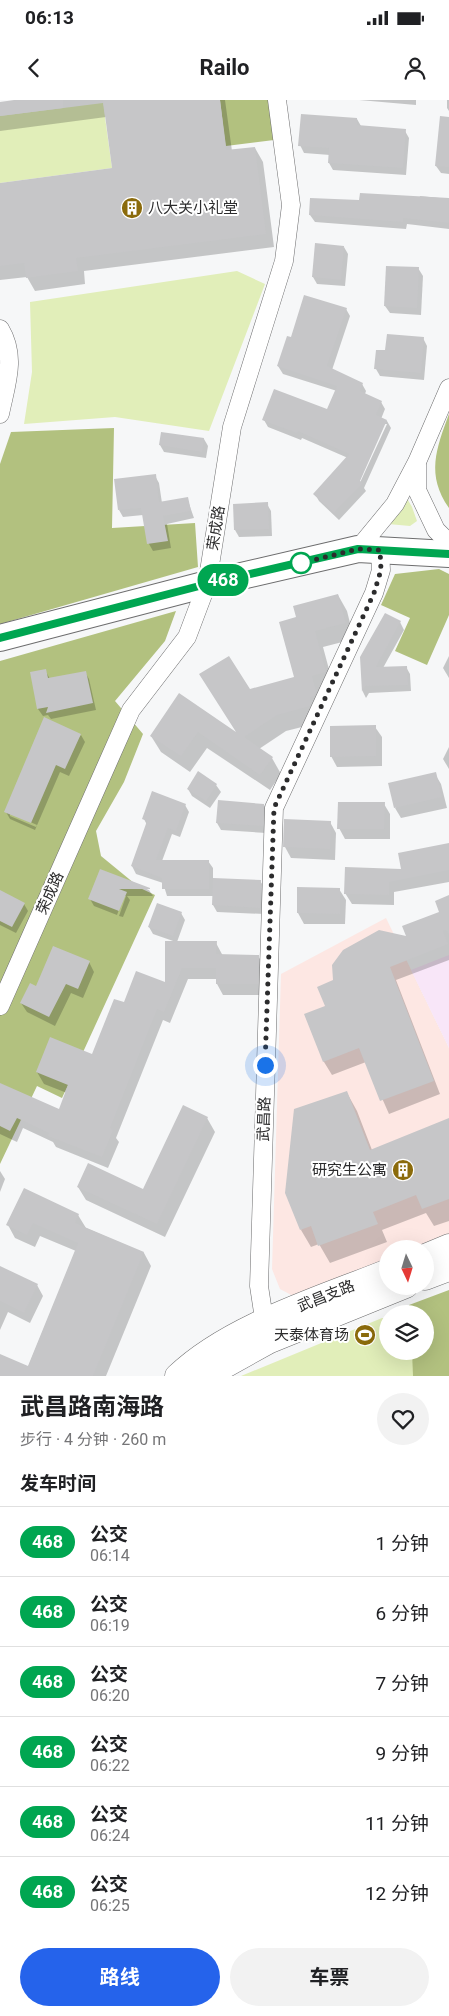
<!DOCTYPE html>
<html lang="zh">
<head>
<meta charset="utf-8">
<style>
	:root { --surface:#fff; --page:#f2f2f2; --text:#202124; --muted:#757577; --line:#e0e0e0; --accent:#2563eb }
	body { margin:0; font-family:Roboto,"Noto Sans SC",sans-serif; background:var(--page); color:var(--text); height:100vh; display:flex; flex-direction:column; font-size:19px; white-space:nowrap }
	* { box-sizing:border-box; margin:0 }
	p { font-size:16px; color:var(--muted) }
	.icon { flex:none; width:28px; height:28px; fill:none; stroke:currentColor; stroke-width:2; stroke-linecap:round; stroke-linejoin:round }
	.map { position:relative; height:1276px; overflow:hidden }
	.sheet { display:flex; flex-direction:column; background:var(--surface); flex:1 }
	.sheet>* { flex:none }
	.badge { padding:0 10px; border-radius:16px; font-size:18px; line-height:32px }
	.needle { width:32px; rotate:176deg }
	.tools { position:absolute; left:379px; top:1140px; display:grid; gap:10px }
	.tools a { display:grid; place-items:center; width:55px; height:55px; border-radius:50%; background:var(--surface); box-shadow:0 5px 20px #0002; font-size:25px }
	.you { position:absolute; width:25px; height:25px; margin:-12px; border:4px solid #fff; border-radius:50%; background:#1a73e8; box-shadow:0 0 0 8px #1a73e833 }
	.map>.badge { position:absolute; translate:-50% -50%; box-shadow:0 0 0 2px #fff }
	h2 { padding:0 20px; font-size:19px; line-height:45px }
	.round { display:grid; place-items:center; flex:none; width:52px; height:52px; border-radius:26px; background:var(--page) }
	.headline { display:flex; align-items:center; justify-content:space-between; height:85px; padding:0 20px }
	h1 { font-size:24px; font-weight:700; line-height:38px }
	.cta { display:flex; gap:10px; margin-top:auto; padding:10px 20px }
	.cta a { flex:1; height:58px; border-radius:30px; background:var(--accent); color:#fff; font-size:20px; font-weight:700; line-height:58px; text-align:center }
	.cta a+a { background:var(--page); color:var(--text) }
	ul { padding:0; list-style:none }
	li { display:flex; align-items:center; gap:15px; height:70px; padding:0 20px; border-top:1px solid var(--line) }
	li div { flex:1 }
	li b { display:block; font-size:19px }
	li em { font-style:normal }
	li .badge { min-width:55px; font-weight:700; text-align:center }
	.status { display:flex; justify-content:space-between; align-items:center; height:35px; padding:0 25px; background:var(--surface); direction:ltr }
	.status svg { height:14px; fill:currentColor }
	header { display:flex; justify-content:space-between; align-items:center; height:65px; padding:0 20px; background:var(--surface); font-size:22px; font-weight:700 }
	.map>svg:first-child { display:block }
</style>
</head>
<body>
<div class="status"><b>06:13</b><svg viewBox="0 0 49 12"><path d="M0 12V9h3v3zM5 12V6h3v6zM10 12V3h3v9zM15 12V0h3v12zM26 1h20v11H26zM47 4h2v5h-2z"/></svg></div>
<header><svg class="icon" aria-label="back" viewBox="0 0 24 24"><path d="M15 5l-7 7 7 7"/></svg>Railo<svg class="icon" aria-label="person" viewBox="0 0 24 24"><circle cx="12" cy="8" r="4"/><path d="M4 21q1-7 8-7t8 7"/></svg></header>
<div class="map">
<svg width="449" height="1276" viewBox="0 0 449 1276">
	<rect width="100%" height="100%" fill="#f6f7f8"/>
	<!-- commercial -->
	<path fill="#fde7e3" d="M386 818 449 948V1134L412 1149H388L387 1159 295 1197 280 1189 272 1169 281 874Z"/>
	<!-- education -->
	<path fill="#f8e6f8" d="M449 855V948L411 870Z"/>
	<!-- green -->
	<g fill="#e1eeb9">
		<path d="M103 3 112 68 0 83V16Z"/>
		<path d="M237 171 265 184 209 331 115 317 24 324 32 272 30 202Z"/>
		<path d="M405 395 412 407 417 421 410 426 388 424Z"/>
		<path d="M382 1218H387L388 1251H425L449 1276H241Z"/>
	</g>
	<!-- forest -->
	<g fill="#b2c17f">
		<path d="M220 0H269L274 40 226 46Z"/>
		<path d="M449 314V408C426 375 436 349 449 314Z"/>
		<path d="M114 328 112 428 195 423 198 467 0 524V364L11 332Z"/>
		<path d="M439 469 449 474V515L427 565 395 551 410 518 381 505 395 474Z"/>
		<path d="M176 511 165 541 115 601 143 634 124 682 96 731 101 756 140 788 155 795 62 998 37 986 0 1064V561Z"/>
		<path d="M449 1190V1276H413L412 1251H425V1214H409V1205Z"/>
	</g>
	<!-- shadow -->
	<g fill="#0003" fill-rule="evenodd">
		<path d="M24 0H225L232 51 255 48 263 62 274 147 84 171 85 184 35 191 27 177 0 180V84L113 69 106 17 0 31V3Z"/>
		<path d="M359 0H416V5Z"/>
		<path d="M447 0H449V11L447 8Z"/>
		<path d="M357 19 361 26 405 31 409 38 406 75 333 70 329 63 330 55 304 53 300 45Z"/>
		<path d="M449 35V74L441 73 436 66Z"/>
		<path d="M420 96 449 99V129L407 124 406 129 315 122 310 115 360 102 419 99Z"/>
		<path d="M344 147 348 154 345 186 317 184 313 177Z"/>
		<path d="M387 167 418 168 423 176 421 215 390 213 385 206Z"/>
		<path d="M346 209 350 216 332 270 362 284 366 291 365 294 381 302 385 309 381 319 387 321 391 328 364 388 366 391 339 420 319 401 315 394 348 358 302 338 301 340 268 327 264 320 328 311 337 291 283 274 278 266 292 238ZM384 324H387L358 387 356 386Z"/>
		<path d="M423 238 427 246 424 280 380 276 376 269Z"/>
		<path d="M204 339 208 346 206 358 164 352 160 345Z"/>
		<path d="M155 376 159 383 162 403 187 398 194 418 167 424 171 448 153 451 149 444 143 415 123 417 119 410Z"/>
		<path d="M267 404 271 411 272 436 239 437 235 430Z"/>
		<path d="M338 495 347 511 354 539 323 547 334 588 318 623 286 631 259 649 272 658 281 674 270 690 207 648 190 672 161 652 151 636 179 595 238 635 250 590 296 578 298 518Z"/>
		<path d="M400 522 404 530 383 568 406 567 410 574 411 591 369 593 366 598 363 592 361 558Z"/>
		<path d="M449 556V578L443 568Z"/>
		<path d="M45 570 50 579 85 572 89 579 96 610 51 619 48 615 43 616 38 609Z"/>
		<path d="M375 627 382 637V666L337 667 331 656Z"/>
		<path d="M81 635 85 642 69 676 60 672 35 730 10 719 6 712ZM10 713 37 725 36 727 10 716Z"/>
		<path d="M449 647V669L443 659Z"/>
		<path d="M435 674 441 684 447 708 401 718 395 708Z"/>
		<path d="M216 685 221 692 210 708 192 696 188 689Z"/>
		<path d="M384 704 390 714V739H345L339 728Z"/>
		<path d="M185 705 189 712 180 737 172 734 162 761H208L213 768V779L260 781 265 788 264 814 217 812 213 805 214 796H167L163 783 136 774 132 766 147 725 144 719Z"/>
		<path d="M264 705 268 712 266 733 221 730 217 723Z"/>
		<path d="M285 721 330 722 336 733 335 760 291 758 285 747Z"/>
		<path d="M449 751V782L394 792V805L352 804 345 793Z"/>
		<path d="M101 770 149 790 153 796H127L130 800 123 817 119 816 126 796H124L117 815 94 806 90 799Z"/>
		<path d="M339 789 346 800 345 824H304L298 813Z"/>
		<path d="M0 791 24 804 28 811 16 833 0 825Z"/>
		<path d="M449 797V860L396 880 440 994 389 1014 366 962 332 975 324 962 306 915 327 907 335 881 408 837 441 813Z"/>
		<path d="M181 813 185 820 177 842 216 843 223 856H258L265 867 264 895H223L217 884V879H188L170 923 163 920 116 1038 119 1042 108 1068 56 1047 53 1042 23 1028 17 1042 0 1034V984L59 1011 67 993 44 984 37 972 93 955 125 904 167 884 176 842 153 834 149 827Z"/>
		<path d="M89 862 94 872 83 898 71 893 55 926 27 912 21 903 36 887Z"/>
		<path d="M347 993 357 1011 372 1050 449 1020V1121L434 1126 426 1113 382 1130 387 1142 330 1163 319 1144 311 1147 301 1130Z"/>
		<path d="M207 1018 215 1032 165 1137 86 1100 78 1087 143 1091Z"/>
		<path d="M0 1071 5 1079 0 1092Z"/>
		<path d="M78 1115 86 1128 144 1153 151 1166 106 1276H0V1255L28 1267 76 1151 40 1136 35 1147 15 1138 8 1125Z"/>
		<path d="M0 1168 37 1185 43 1196 30 1223 8 1212 0 1230Z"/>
	</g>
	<!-- building -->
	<g fill="#c6c6c8">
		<path d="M14 0H63V8L0 16V2Z"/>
		<path d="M103 0H220L226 50 255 47 266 134 76 158 78 171 26 178 24 163 0 166V83L112 68Z"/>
		<path d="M301 14 357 18V25L406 29 403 68 328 63 329 48 298 46Z"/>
		<path d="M440 16 449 17V67L435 66Z"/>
		<path d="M360 93 449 98V123L403 118V122L309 115 310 98 359 100Z"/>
		<path d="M315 143 344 146 341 180 312 177Z"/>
		<path d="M386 166 419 167 417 208 384 206Z"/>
		<path d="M304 195 347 208 327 266 363 283 360 291 382 301 376 315 387 320 360 381 363 383 334 413 313 394 349 354 298 331 297 333 262 320 274 289 327 309 337 286 277 266 287 236 291 237Z"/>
		<path d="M387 234 424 237 421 273 374 269 376 250H385Z"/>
		<path d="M161 332 204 338 202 352 159 345Z"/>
		<path d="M156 374 159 402 188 397 191 411 163 416 168 441 147 444 141 408 118 410 114 379Z"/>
		<path d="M268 402 269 429 234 430 233 404Z"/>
		<path d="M338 494 346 523 315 531 326 572 312 576 316 591 314 596 310 597V606L277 615 244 637 273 657 260 675 198 632 181 656 150 636 179 593 236 632 199 574 229 556 250 589 294 577 279 522 296 517 293 506Z"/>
		<path d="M385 513 401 521 376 567 407 566 408 585 365 586 362 592 360 557Z"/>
		<path d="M46 569 48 578 86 571 93 603 46 613 48 607 37 609 30 572Z"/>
		<path d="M44 617 81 634 65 669 56 665 31 723 4 712Z"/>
		<path d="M376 625V656L330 657V626Z"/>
		<path d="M198 671 217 684 206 701 187 689Z"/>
		<path d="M436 672 442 697 394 708 388 683Z"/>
		<path d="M152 691 186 704 176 731 168 728 156 760H209V789H162V778L131 766 147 721 142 719Z"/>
		<path d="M218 700 264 704 263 726 216 723Z"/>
		<path d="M338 702H385L384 729H337Z"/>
		<path d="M284 719 331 721 330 749 283 747Z"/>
		<path d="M449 743V770L389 782V795L344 794 345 767 401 769 398 753Z"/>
		<path d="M100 769 150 788V789H119L127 792 119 811 88 799Z"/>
		<path d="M213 778 261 780 260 808 212 805Z"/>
		<path d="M297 787 340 788V814L297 813Z"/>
		<path d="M0 790 25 803 12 827 0 821Z"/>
		<path d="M449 795V835L446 830 443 831 448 844 390 867 434 981 380 1001 359 948 323 962 304 914 325 906 317 887 333 880 332 865 343 850 379 830 406 836 402 826 439 812 435 801Z"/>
		<path d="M157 803 182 812 173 836 148 827Z"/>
		<path d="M165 841H217L216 854 259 855 258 884H216V868H182L164 912 157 909 110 1028 113 1030 102 1057 48 1036 49 1033 17 1018 10 1031 0 1026V983L59 1009 68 985 36 972 50 937 92 954 114 899 124 902 136 871 165 882Z"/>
		<path d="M53 846 90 861 78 889 66 884 49 917 20 903 30 883 36 886Z"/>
		<path d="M347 991 370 1050 449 1018V1099L422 1109 416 1095 373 1112 378 1124 318 1146 311 1126 300 1130 285 1093 294 1009Z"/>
		<path d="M183 1005 208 1017 157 1124 77 1087 88 1063 143 1089Z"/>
		<path d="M24 1088 79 1114 75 1123 144 1152 93 1276H0V1254L28 1266 78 1143 33 1123 27 1135 6 1125Z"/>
		<path d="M0 1166 38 1184 24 1213 0 1201Z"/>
	</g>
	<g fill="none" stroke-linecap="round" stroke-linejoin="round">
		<!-- street casing -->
		<g stroke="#6d6d6e" stroke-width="19">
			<g id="street">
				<path d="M0 229C17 257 6 284 0 314"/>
				<path d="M417 365V390L436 430 449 443"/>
				<path d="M358 449 395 404 417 362 449 288"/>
				<path d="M0 906 131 610 187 537 207 484 232 327 284 161 291 105 277 0"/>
				<path d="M266 1232 259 1186 274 708 374 493 381 470 380 450"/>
			</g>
		</g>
		<!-- secondary casing -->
		<g stroke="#6d6d6e" stroke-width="25">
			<g id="secondary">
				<path d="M425 1156 449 1146"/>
				<path d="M425 1178 449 1169"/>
				<path d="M177 1276C229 1226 321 1198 388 1171"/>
				<path d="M207 1276 268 1242 406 1186"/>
			</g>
		</g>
		<!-- primary casing -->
		<g stroke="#6d6d6e" stroke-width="28">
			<path id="primary" d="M0 538 207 484 358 449 449 454"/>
		</g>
		<!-- street -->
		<use href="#street" stroke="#fff" stroke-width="18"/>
		<!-- secondary -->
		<use href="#secondary" stroke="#fff" stroke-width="24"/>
		<!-- primary -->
		<use href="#primary" stroke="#fff" stroke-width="26"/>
	</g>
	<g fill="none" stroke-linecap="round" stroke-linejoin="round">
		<!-- line casing -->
		<g stroke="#fff" stroke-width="11">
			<path id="line" d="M0 538 207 484 358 449 449 454"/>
		</g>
		<!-- line -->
		<use href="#line" stroke="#00a651" stroke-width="8"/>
		<!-- walk -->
		<path stroke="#2c2c2d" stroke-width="5" stroke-dasharray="0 9" d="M265 965 274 708 374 493 381 470 380 450 358 449 301 463"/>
	</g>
	<!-- icons -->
	<defs>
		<g id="building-disc" transform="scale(1.125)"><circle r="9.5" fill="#8b6b0c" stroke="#fff"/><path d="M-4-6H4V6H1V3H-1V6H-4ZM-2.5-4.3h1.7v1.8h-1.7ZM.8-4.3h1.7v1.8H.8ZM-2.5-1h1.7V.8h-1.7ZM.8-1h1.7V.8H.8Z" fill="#fff"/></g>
		<g id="stadium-disc" transform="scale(1.125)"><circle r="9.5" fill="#8b6b0c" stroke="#fff"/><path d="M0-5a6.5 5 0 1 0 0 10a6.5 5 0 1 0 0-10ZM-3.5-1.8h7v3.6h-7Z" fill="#fff"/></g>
	</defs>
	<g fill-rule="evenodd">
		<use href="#building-disc" x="132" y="108"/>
		<use href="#building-disc" x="403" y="1070"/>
		<use href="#stadium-disc" x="365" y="1235"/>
	</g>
	<!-- markers -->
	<circle fill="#fff" stroke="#00a651" stroke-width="2.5" cx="301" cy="463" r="10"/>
	<g text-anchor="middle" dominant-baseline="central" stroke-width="4" stroke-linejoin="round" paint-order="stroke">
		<!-- poi labels -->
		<g font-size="15" fill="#2c2c2d" stroke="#fff" text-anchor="end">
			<text x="148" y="108" text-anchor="start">八大关小礼堂</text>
			<text x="387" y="1070">研究生公寓</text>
			<text x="349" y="1235">天泰体育场</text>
		</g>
		<!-- street labels -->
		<g font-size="15" fill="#2c2c2d" stroke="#fff">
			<text transform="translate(216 428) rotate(-81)">荣成路</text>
			<text transform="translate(50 793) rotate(-66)">荣成路</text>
			<text transform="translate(264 1019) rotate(-88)">武昌路</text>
			<text transform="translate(326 1196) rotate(-22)">武昌支路</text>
		</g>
	</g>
</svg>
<div class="tools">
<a><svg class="needle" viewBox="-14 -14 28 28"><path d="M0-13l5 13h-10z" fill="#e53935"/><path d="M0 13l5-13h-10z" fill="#757577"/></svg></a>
<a><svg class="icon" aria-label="layers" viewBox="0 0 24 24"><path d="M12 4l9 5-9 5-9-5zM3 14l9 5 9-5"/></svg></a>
</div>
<div class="you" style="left:265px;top:965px"></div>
<b class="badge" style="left:223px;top:480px;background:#00a651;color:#fff">468</b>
</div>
<section class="sheet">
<div class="headline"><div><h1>武昌路南海路</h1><p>步行 · 4 分钟 · 260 m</p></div><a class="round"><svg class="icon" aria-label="heart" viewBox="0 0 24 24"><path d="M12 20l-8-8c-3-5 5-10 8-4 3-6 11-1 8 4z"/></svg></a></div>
<h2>发车时间</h2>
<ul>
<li><span class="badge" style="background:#00a651;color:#fff">468</span><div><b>公交</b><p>06:14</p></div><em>1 分钟</em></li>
<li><span class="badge" style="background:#00a651;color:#fff">468</span><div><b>公交</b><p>06:19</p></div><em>6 分钟</em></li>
<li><span class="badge" style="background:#00a651;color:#fff">468</span><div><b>公交</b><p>06:20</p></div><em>7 分钟</em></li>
<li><span class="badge" style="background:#00a651;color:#fff">468</span><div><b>公交</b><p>06:22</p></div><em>9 分钟</em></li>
<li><span class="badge" style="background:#00a651;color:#fff">468</span><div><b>公交</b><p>06:24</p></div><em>11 分钟</em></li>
<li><span class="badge" style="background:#00a651;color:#fff">468</span><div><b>公交</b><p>06:25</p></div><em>12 分钟</em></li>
</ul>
<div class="cta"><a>路线</a><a>车票</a></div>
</section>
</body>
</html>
